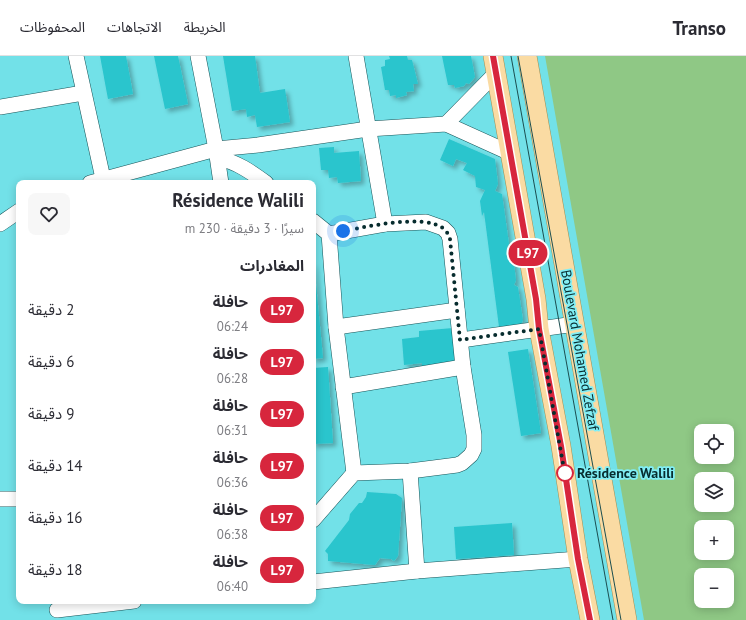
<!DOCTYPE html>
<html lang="ar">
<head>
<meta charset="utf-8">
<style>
	:root { --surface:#fff; --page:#f7f7f7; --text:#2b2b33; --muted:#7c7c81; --line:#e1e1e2 }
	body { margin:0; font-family:"PT Sans","Noto Sans Arabic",sans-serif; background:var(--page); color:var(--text); direction:rtl; height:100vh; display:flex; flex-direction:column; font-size:15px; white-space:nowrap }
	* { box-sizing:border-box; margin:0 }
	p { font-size:13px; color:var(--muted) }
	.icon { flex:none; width:22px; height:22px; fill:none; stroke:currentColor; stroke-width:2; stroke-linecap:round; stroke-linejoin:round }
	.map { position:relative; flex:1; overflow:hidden; direction:ltr }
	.sheet { position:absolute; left:16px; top:124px; width:300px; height:424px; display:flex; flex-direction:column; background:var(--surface); border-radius:8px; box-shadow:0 2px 10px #0003; direction:rtl }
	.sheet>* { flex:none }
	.badge { padding:0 8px; border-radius:13px; font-size:14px; line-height:26px }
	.tools { position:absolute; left:694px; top:368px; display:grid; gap:8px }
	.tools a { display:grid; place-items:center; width:40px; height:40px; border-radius:8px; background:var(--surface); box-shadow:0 2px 10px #0003; font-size:20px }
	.you { position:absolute; width:20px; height:20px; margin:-10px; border:3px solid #fff; border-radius:50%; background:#1a73e8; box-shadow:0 0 0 6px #1a73e833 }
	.map>.badge { position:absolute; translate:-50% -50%; box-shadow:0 0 0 2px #fff }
	h2 { padding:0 12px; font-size:15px; line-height:36px }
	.round { display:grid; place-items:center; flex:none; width:42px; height:42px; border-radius:8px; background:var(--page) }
	.summary { display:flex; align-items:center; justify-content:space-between; height:68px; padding:0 12px }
	h1 { font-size:19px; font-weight:600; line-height:30px }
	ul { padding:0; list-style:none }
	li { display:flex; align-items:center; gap:12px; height:52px; padding:0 12px }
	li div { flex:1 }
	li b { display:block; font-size:15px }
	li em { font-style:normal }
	li .badge { min-width:44px; font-weight:700; text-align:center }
	header { display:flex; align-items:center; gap:24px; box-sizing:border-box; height:56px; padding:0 20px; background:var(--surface); border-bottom:1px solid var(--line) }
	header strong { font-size:19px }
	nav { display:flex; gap:22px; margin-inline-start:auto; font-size:14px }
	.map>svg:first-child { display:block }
</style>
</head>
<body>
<header>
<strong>Transo</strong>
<nav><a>الخريطة</a><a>الاتجاهات</a><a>المحفوظات</a></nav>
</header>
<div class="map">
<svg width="746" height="564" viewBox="0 0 746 564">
	<defs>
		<filter id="shadow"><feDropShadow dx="3.5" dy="3.5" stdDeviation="2" flood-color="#0004"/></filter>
	</defs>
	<rect width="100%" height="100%" fill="#72e1e8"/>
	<!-- green -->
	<path fill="#8fc885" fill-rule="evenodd" d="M545 0H746V564H644ZM701 375H727V401H701ZM701 423H727V449H701ZM701 471H727V497H701ZM701 519H727V545H701Z"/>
	<!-- building -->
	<g fill="#29c5cd" filter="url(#shadow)">
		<path d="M100 0H126L133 38 108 43Z"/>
		<path d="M154 0H178L188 48 165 53Z"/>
		<path d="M223 0H255L260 37 285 33 290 66 257 71 255 59 247 61 246 53 232 55Z"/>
		<path d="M389 0H407L408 4H412L418 28H413L414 35 406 36 407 39 396 42V39L390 40 389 34H385L381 11 385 10V4L390 3Z"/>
		<path d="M442 0H471L475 21 469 28 466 27 464 30 455 32 454 29H448Z"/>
		<path d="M449 83 495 103 498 128 495 135 502 138 509 188 507 191 512 193 516 224 514 229 518 231 523 264 521 269 499 271 484 156 482 160 480 145 485 134 476 131 475 120 463 114 467 107 456 103 453 110 440 104Z"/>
		<path d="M334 91V97L359 95 361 125 338 127 337 121 329 122 328 114H321L319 92Z"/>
		<path d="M313 207H314L323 302 313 303Z"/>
		<path d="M453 272 456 309 422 312V307L404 309 402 283 419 281V275Z"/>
		<path d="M528 293 541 377 521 380 508 296Z"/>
		<path d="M328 311 333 387 313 388V312Z"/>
		<path d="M367 436 396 438 402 442 398 500 394 505 391 503 380 502 375 509 328 505V498L325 495 349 464 350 458 359 447H362L366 441Z"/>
		<path d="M512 467 514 499 456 503 454 471Z"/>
	</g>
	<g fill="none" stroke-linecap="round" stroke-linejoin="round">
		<!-- minor casing -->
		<g stroke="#175458" stroke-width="16">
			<g id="minor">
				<path d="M76 0 104 127"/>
				<path d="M198 0 216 93 221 127"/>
				<path d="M356 0 385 168"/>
				<path d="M0 51 83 37"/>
				<path d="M446 68 496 17"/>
				<path d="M218 102C237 106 251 116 266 127"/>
				<path d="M90 127 216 93 258 89 368 73 446 68 510 97"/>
				<path d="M313 165 329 178 336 271 354 417"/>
				<path d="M0 168 19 155"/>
				<path d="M336 271 457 254"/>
				<path d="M461 284 575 268"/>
				<path d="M343 331 463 311"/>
				<path d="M410 415 417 515"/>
				<path d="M0 443H19"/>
				<path d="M313 464 354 417 410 415 457 409 462 407 471 399 474 393V379L463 311 450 183 448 177 443 172 426 166 385 168 329 178"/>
				<path d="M313 526 417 515 578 503"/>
				<path d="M57 554 134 545"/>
			</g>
		</g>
		<!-- major casing -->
		<g stroke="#a28e52" stroke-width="20">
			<g id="major">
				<path d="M493 0 536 243 539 273 561 390 578 503 590 564"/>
				<path d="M527 0 627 564"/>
			</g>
		</g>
		<!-- minor -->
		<use href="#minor" stroke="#fff" stroke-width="15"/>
		<!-- major -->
		<use href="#major" stroke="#fadba3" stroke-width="19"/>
		<!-- tram -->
		<g stroke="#1b4e50" stroke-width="1">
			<path d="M511 0 613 564"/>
			<path d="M518 0 621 564"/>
		</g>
	</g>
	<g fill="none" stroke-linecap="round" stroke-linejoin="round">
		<!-- line casing -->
		<g stroke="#fff" stroke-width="9">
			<path id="line" d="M493 0 536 243 539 273 561 390 578 503 590 564"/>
		</g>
		<!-- line -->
		<use href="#line" stroke="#d7263d" stroke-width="6"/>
		<!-- walk -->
		<path stroke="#072c2e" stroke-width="4" stroke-dasharray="0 7.2" d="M343 175C366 171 425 157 444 173 447 176 449 179 450 183L460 284 539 273 565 419V417"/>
	</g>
	<!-- markers -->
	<circle fill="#fff" stroke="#d7263d" stroke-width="2" cx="565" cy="417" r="8"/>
	<g text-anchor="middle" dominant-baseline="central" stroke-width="3.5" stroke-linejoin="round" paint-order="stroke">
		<!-- street labels -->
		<g font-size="14" fill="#072c2e" stroke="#80eef5">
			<text transform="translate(580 294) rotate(80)">Boulevard Mohamed Zefzaf</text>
		</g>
		<!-- stop labels -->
		<g font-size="14" font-weight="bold" fill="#072c2e" stroke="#80eef5" text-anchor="start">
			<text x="577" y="417">Résidence Walili</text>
		</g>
	</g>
</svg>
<div class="tools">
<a><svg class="icon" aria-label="locate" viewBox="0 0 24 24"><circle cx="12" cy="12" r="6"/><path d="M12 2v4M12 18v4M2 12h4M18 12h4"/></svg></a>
<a><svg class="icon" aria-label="layers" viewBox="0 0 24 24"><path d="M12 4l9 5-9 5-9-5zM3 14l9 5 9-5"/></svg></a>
<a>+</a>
<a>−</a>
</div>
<div class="you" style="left:343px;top:175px"></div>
<b class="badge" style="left:528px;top:197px;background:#d7263d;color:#fff">L97</b>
<section class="sheet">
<div class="summary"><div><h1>Résidence Walili</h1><p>سيرًا · 3 دقيقة · 230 m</p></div><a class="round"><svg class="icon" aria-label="heart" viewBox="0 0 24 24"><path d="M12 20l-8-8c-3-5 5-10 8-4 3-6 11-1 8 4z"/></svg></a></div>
<h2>المغادرات</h2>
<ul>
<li><span class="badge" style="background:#d7263d;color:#fff">L97</span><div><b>حافلة</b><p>06:24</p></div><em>2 دقيقة</em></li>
<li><span class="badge" style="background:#d7263d;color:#fff">L97</span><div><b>حافلة</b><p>06:28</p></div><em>6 دقيقة</em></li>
<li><span class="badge" style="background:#d7263d;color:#fff">L97</span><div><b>حافلة</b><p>06:31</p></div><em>9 دقيقة</em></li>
<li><span class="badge" style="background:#d7263d;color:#fff">L97</span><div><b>حافلة</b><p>06:36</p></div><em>14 دقيقة</em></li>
<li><span class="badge" style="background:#d7263d;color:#fff">L97</span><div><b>حافلة</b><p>06:38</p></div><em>16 دقيقة</em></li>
<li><span class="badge" style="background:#d7263d;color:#fff">L97</span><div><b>حافلة</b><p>06:40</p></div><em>18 دقيقة</em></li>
</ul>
</section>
</div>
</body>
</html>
